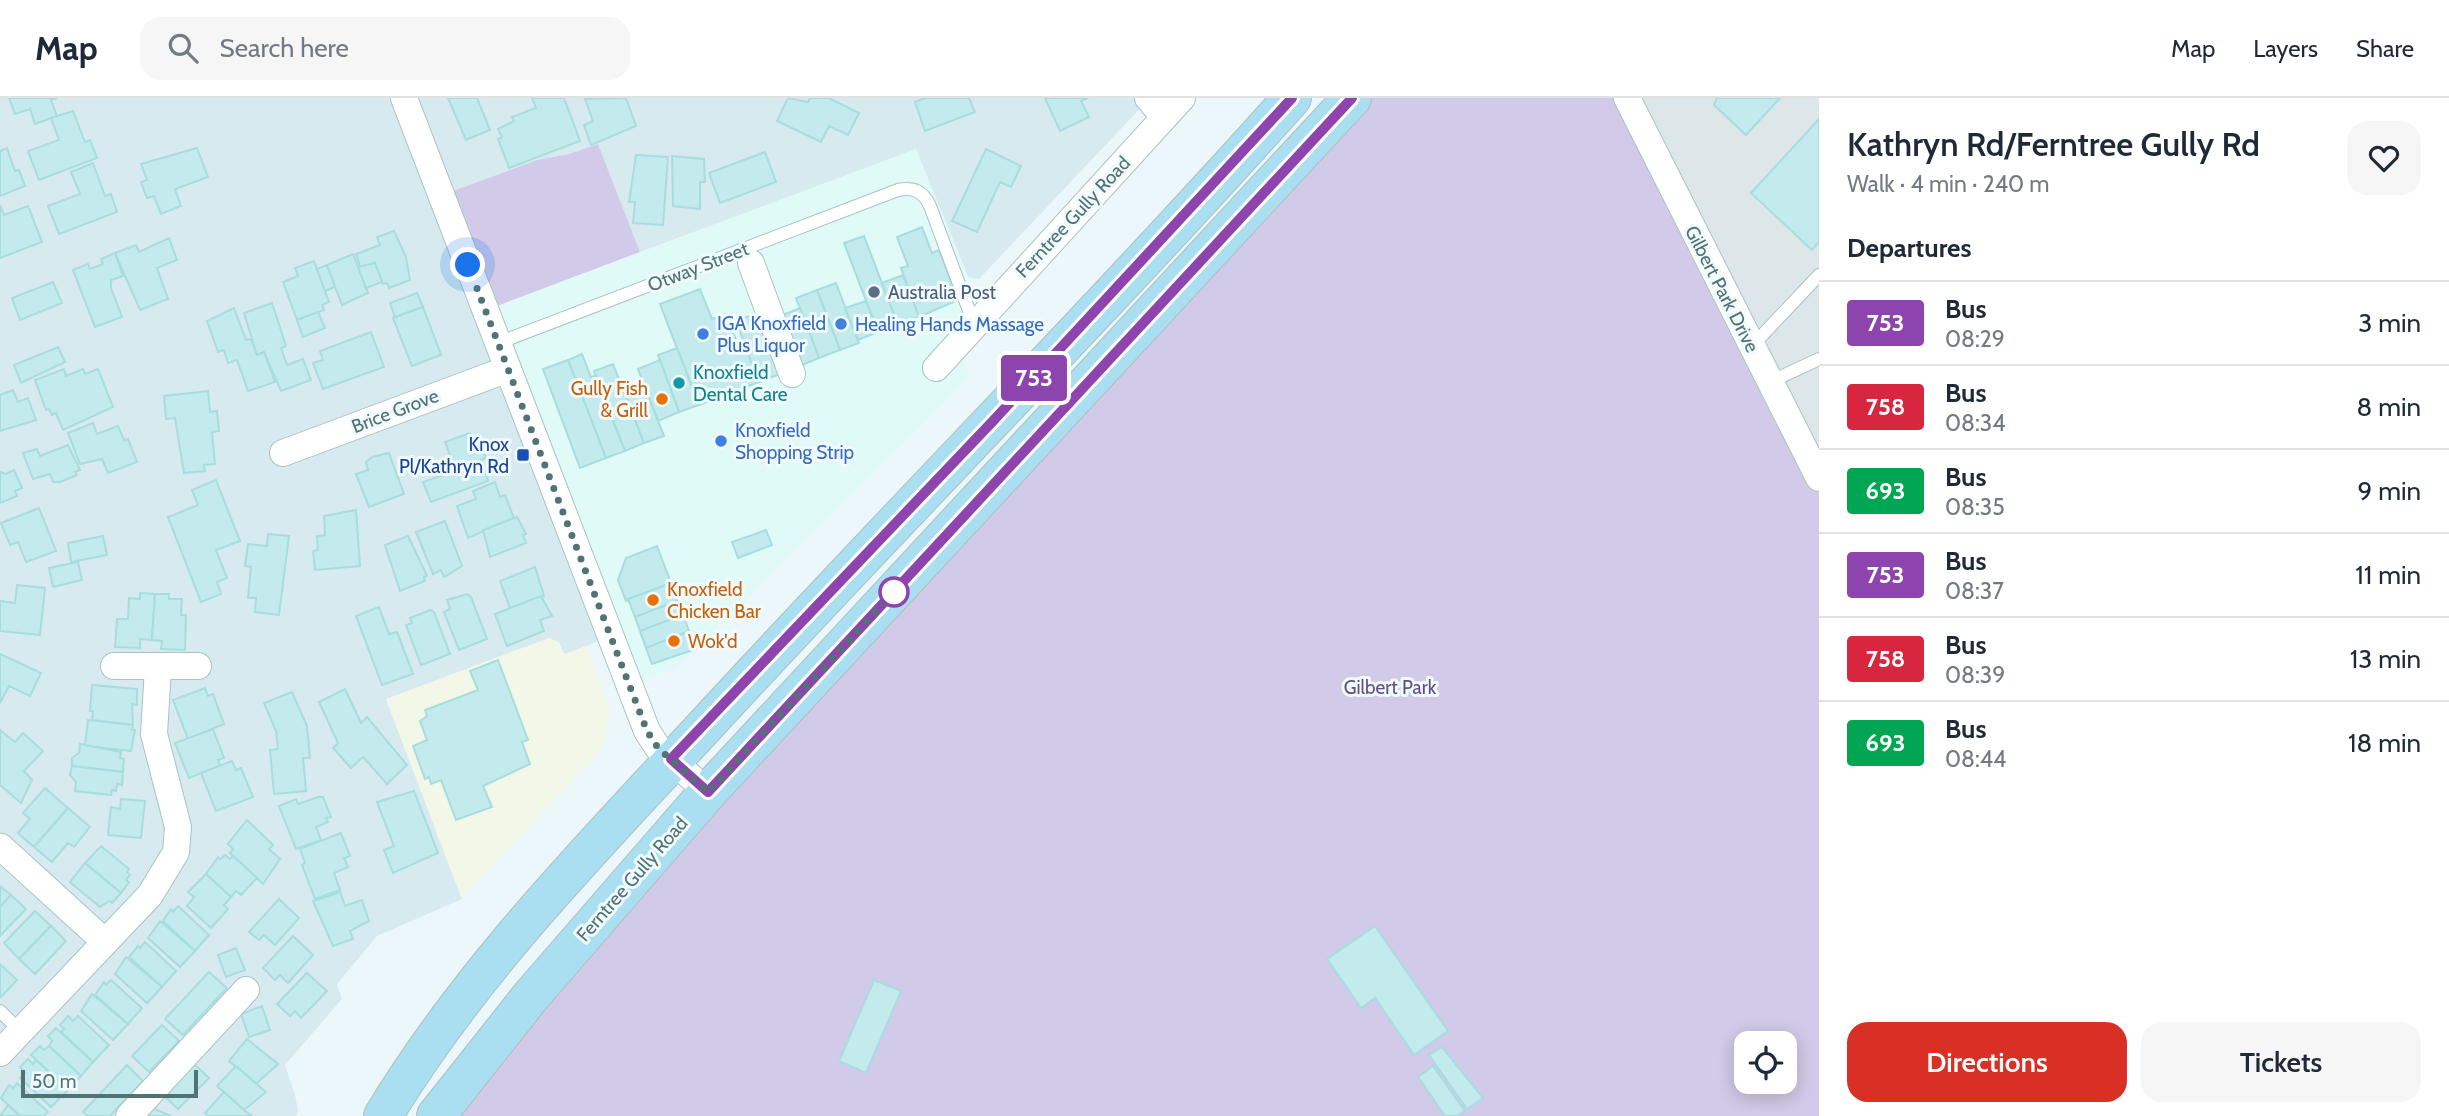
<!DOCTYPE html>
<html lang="en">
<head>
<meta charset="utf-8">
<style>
	:root { --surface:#fff; --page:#f6f6f7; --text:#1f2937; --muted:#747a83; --line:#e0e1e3; --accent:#d93025 }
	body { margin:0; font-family:Cabin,sans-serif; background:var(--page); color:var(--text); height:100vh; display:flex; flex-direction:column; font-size:26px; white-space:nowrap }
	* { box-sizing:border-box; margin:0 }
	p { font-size:23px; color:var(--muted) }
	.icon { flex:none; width:38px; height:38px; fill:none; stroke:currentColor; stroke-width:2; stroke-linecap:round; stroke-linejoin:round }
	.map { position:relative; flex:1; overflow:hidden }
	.panel { display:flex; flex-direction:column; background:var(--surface); width:630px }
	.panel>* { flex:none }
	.badge { padding:0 14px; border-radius:5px; font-size:24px; line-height:46px }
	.tools { position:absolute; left:1734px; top:933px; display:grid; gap:14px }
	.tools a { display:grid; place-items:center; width:63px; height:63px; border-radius:14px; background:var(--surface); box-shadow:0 4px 18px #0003; font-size:35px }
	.scale { position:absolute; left:21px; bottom:18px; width:177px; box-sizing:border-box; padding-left:7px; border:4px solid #507374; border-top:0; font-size:19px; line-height:24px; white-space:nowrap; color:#507374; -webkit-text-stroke:5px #f1fafd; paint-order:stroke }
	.you { position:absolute; width:35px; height:35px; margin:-18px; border:5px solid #fff; border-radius:50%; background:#1a73e8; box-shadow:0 0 0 10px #1a73e833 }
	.map>.badge { position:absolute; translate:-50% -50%; box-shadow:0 0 0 4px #fff }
	h2 { padding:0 28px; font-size:26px; line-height:63px }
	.round { display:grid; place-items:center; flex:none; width:74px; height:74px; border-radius:21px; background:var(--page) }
	.overview { display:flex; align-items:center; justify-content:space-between; height:119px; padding:0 28px }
	h1 { font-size:33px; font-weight:600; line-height:52px }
	.button { display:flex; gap:14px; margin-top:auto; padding:14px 28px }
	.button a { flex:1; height:80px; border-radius:21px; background:var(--accent); color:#fff; font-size:28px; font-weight:600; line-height:80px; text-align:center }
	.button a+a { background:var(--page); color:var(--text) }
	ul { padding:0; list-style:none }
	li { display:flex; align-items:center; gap:21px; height:84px; padding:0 28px; border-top:2px solid var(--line) }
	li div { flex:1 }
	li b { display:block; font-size:26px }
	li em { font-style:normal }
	li .badge { min-width:77px; font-weight:700; text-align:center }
	header { display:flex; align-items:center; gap:42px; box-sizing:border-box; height:98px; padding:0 35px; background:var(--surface); border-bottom:2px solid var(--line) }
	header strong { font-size:33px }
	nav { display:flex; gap:38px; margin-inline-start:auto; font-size:24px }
	.search { width:490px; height:63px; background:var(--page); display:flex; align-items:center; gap:18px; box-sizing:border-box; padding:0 24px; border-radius:21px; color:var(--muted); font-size:26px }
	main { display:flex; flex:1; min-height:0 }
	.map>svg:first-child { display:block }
</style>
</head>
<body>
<header>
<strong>Map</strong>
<div class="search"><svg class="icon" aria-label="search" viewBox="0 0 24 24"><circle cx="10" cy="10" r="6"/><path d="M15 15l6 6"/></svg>Search here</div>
<nav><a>Map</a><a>Layers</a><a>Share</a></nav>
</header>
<main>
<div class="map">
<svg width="1819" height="1018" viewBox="0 0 1819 1018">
	<rect width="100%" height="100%" fill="#ebf7fb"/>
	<!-- residential -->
	<path fill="#d7eaef" d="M0 0H1150L979 181 967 179 916 51 640 154 598 46 569 56 537 62 442 97 611 538 564 557 386 601 462 801 377 838 337 886 342 901 285 967 295 997 298 1012 296 1018H0Z"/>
	<!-- commercial -->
	<path fill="#e0faf8" d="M916 51 978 202 945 238 971 278 676 570 629 587 486 213Z"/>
	<!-- industrial -->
	<path fill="#dde6e8" d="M1627 0H1819V380Z"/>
	<!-- education -->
	<path fill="#f3f7e7" d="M549 540 559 544 564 556 586 548 610 611 604 648 462 801 386 601Z"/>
	<!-- green -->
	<g fill="#d1cae8" fill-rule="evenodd">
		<path d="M1352 0H1627L1819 380V1018H437ZM1746 945H1785V984H1746Z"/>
		<path d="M598 46 640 154 497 208 453 93 537 62 569 56Z"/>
	</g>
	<!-- building -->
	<g fill="#c3eaec" stroke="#a7dddf" stroke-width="2">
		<path d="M9 0H57L51 2 57 18 35 26 30 11 15 16Z"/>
		<path d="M448 0H477L490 32 466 42Z"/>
		<path d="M532 0H564L580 43 509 70 498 41 502 39 498 31 514 23 512 19 536 10Z"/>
		<path d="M626 0 636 28 591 47 584 27 593 23 585 1Z"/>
		<path d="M788 0 808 4 810 0H829L859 15 848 37 829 28 821 44 777 23Z"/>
		<path d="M925 0H969L975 14 925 33 915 4Z"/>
		<path d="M1045 0H1088L1081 3 1089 19 1060 33Z"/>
		<path d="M1717 0H1780L1746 37 1714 7Z"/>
		<path d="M73 13 85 44 90 42 97 60 39 82 28 53 59 42 51 20Z"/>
		<path d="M1819 21V144L1812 152 1751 95Z"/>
		<path d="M7 50 15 73 19 72 25 88 0 98V53Z"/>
		<path d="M197 50 208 79 175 91 181 108 161 116 154 98 147 100 141 84 147 82 141 66Z"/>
		<path d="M986 51 1021 68 1011 89 1000 84 977 134 952 123Z"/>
		<path d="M765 54 776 84 720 105 709 75Z"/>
		<path d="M636 57 668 59 663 127 633 125 635 104H629Z"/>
		<path d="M672 58 704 61 705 84H700V111L673 108Z"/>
		<path d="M93 65 105 98 111 96 117 114 59 136 48 108 80 96 71 74Z"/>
		<path d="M0 107 4 117 28 108 42 144 0 160Z"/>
		<path d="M922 129 932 155 939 152 958 202 919 219 901 170 908 168 897 139Z"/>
		<path d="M394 133 406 159 410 182 389 190 387 185 383 186 375 165 361 171 356 156 380 147 377 139Z"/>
		<path d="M864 138 898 227 878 234 844 145Z"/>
		<path d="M169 140 177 162 157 170 168 201 140 212 115 155 136 147 139 154Z"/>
		<path d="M115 155 123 178 111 182V190L122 219 95 229 73 172 88 166 90 171 103 166 101 161Z"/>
		<path d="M353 156 368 195 342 207 327 167Z"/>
		<path d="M314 163 329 204 322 207 324 212 297 222 283 184 298 178 295 170Z"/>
		<path d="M375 165 382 184 366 190 358 169Z"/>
		<path d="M327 167 335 189 325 193 317 171Z"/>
		<path d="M903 177 919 219 898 227 882 185Z"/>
		<path d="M53 184 62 205 20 222 12 200Z"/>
		<path d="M836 185 859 245 840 252 817 192Z"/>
		<path d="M700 191 712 221 726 216 740 252 746 250 759 284 699 307 660 206Z"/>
		<path d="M817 192 840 252 819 260 796 200Z"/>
		<path d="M417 195 423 209 395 219 390 205Z"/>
		<path d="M866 203 878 234 858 242 845 210Z"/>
		<path d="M272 205 286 248 281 250 287 267 303 261 311 282 281 293 264 254 257 257 244 215Z"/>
		<path d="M423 209 441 257 412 268 393 220Z"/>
		<path d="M234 210 246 242 251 241 257 257 264 254 275 284 248 293 237 262 228 265 224 252 218 254 207 223Z"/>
		<path d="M800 210 819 260 800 268 780 218Z"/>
		<path d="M318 214 325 230 303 239 297 222Z"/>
		<path d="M757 215 780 276 759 284 736 223Z"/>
		<path d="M371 234 384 269 323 291 313 265 323 262 320 253Z"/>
		<path d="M58 249 65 264 21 285 14 267Z"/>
		<path d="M677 250 699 307 679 314 658 257Z"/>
		<path d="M582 256 591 279 595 278 625 353 606 360 568 262Z"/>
		<path d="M568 262 606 360 580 370 543 271Z"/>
		<path d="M660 262 679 314 658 323 638 271Z"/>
		<path d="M613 266 644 345 625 353 594 273Z"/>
		<path d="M64 271 66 278 83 271 85 276 98 271 113 309 63 332 56 315 52 317 49 311 46 312 35 282Z"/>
		<path d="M644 287 664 338 644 345 625 295Z"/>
		<path d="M13 292 18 304 28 300 36 322 0 333V297Z"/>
		<path d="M208 293 210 314 217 313 219 333 212 334 215 366 204 367 205 373 184 375 175 320 166 321 164 298Z"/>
		<path d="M93 325 97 336 118 328 124 342 128 341 137 364 108 375 102 361 80 366 68 335Z"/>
		<path d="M470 335 474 346 480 344 486 360 481 362 488 383 431 404 423 384 456 372 445 344Z"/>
		<path d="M68 347 80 372 75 374 77 377 60 384H53L50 376 33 381 23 355 37 351 40 358Z"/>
		<path d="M389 355 404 396 369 409 356 376 368 372 366 364 372 359Z"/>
		<path d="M14 372 22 390 15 393 17 398 0 405V374L6 376Z"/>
		<path d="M216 382 240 443 216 452 227 480 217 484 221 496 201 504 168 419 198 407 192 392Z"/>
		<path d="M495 384 500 399 505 397 514 420 468 440 457 408 476 401 473 393Z"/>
		<path d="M39 410 56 453 26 464 18 444 10 447 1 425Z"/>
		<path d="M356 412 360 468 315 472 313 453 318 452 317 438 325 437 324 418Z"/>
		<path d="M517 419 526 436 523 437 526 445 490 459 483 432Z"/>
		<path d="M445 423 462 468 444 479 441 472 433 476 416 434Z"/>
		<path d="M766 432 772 447 738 460 732 444Z"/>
		<path d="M268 436 289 438 279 517 255 514 256 500H248L251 469 245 468 248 446 267 448Z"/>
		<path d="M103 438 107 457 71 464 68 445Z"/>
		<path d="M408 438 427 478 424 479 425 483 400 493 385 447Z"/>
		<path d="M657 448 671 485 626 503 618 482 626 460Z"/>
		<path d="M78 464 82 482 53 489 49 470Z"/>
		<path d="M535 469 544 498 510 510 500 483Z"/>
		<path d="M671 485 677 503 635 519 628 501Z"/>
		<path d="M17 487 45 490 40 537 0 533V503L15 505Z"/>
		<path d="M140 495 155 496 152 542 140 541V550L115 549 117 521H128L129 500 140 501Z"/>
		<path d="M155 496H169V501H182L181 517H186L185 552 161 551 162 543 152 542Z"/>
		<path d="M467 496 471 499 487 541 459 552 444 514 450 511 447 502Z"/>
		<path d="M541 498 552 518 540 522 544 533 507 548 495 516Z"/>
		<path d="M677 503 683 517 640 533 635 519Z"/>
		<path d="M379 509 389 536 397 534 413 576 382 587 356 518Z"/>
		<path d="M430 512 434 514 450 556 421 567 406 527 412 525 410 520Z"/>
		<path d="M683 517 689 533 646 550 640 533Z"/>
		<path d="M689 533 696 551 652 566 646 550Z"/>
		<path d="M0 556 41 575 30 598 9 588 0 605Z"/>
		<path d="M498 562 528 642 522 644 530 666 483 688 492 709 456 722 441 682 431 686 429 679 425 681 413 648 427 642 420 623 427 618 425 612 478 592 470 573Z"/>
		<path d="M92 587 137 591V607L132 606 133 627 92 622 93 613H90Z"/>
		<path d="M205 590 208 598 213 596 224 626 188 641 173 602Z"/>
		<path d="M345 591 361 625 367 619 407 667 387 686 363 659 351 670 333 650 338 645 319 604Z"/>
		<path d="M292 594 307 628 310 660H303L306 693 274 696 270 652 278 651 276 633 264 605Z"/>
		<path d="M88 622 133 627 132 632H135L131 653 85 648Z"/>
		<path d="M213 631 224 660 218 662 220 668 189 680 175 645Z"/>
		<path d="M0 632 15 644 23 635 43 653 24 673 32 682 21 705 0 687Z"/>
		<path d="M80 646 121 654 120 660 124 661 123 674 72 668V660L79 655Z"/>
		<path d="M232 663 236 672 241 670 253 699 216 713 201 675Z"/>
		<path d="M72 668 123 674 122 687 117 686 116 693 112 692 111 697 75 693 76 684 70 677Z"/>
		<path d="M45 690 68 710 34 749 18 735 30 721 23 715Z"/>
		<path d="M414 693 438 755 393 775 384 752 394 748 377 704Z"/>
		<path d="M318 699H323L331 719 326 720 328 724 316 729 321 742 296 751 279 708 296 701 298 706Z"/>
		<path d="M121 701 145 703 141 740 108 737 111 709 120 711Z"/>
		<path d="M68 710 90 729 74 749 68 745 52 764 34 749Z"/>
		<path d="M247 722 273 747 269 751 280 761 263 786 230 755 233 751 228 746Z"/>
		<path d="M341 735 350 758 344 760 348 769 334 775 340 792 315 801 302 767 305 765 300 751Z"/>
		<path d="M101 748 129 771 127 774 130 777 126 782 129 784 121 795 85 765Z"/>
		<path d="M225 757 230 761 233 758 257 780 241 797 236 793 231 799 206 776 218 759 221 761Z"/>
		<path d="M85 765 121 795 112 805 109 803 100 809 70 784Z"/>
		<path d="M206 776 231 799 224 807 228 811 211 830 187 808 194 799 188 794Z"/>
		<path d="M0 788 11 797 0 809Z"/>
		<path d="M340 794 345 808 362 802 369 823 350 833 353 841 333 848 313 803Z"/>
		<path d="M11 797 26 811 0 838V809Z"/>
		<path d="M279 801 299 820 275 847 264 837 259 842 249 834Z"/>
		<path d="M178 808 209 837 195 853 163 823 171 811 173 814Z"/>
		<path d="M35 813 51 828 19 861 4 845Z"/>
		<path d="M160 823 195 853 180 869 148 840Z"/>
		<path d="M51 828 66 843 35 876 19 861Z"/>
		<path d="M1375 828 1448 933 1414 957 1375 900 1361 910 1327 861Z"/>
		<path d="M293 838 313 857 288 885 280 877 275 882 263 870Z"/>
		<path d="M145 844 176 873 162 889 129 859 138 848 140 850Z"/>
		<path d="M236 850 245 872 226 879 218 857Z"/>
		<path d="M126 859 162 889 147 905 115 876Z"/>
		<path d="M0 866 17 882 1 899 0 898Z"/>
		<path d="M209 874 227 890 183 937 165 921Z"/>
		<path d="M307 875 327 893 301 920 295 913 290 918 277 906Z"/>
		<path d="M111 882 142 910 128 926 95 897 104 884 106 887Z"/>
		<path d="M874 882 901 893 866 975 839 963Z"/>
		<path d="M92 896 128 926 113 942 81 913Z"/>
		<path d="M262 908 270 932 249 939 241 916Z"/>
		<path d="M68 918 73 923 78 918 109 947 93 964 61 934 64 931 60 927Z"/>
		<path d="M162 927 179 943 149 974 132 958Z"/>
		<path d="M56 930 93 964 81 978 49 948 52 943 48 938Z"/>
		<path d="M247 941 278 966 256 986 229 963Z"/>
		<path d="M40 948 44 952 49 948 81 978 68 992 31 957Z"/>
		<path d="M1442 949 1483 1000 1467 1011 1429 957Z"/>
		<path d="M28 961 33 966 36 962 68 992 51 1009 20 980 25 975 20 969Z"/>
		<path d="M191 963 209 980 178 1011 161 995Z"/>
		<path d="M127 967 143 983 110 1018H88L83 1014Z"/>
		<path d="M236 968 266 994 244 1012 217 988Z"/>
		<path d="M1433 968 1465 1013 1457 1018H1445L1418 979Z"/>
		<path d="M17 985 48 1014 44 1018H20L1 1000 9 987 13 990Z"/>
		<path d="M224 994 244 1012 252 1018H209L205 1015Z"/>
		<path d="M8 1007 20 1018H0Z"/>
		<path d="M152 1010 171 1018H149Z"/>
	</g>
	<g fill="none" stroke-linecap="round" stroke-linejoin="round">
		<!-- lane casing -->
		<g stroke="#a9c3c5" stroke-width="14">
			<g id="lane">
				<path d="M498 245 898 92C914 89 923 93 930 108L974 226"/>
				<path d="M1752 248 1819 177"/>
				<path d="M1770 284 1819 261"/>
				<path d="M0 913 20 933"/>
			</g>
		</g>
		<!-- street casing -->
		<g stroke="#a9c3c5" stroke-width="28">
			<g id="street">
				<path d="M404 0 647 633 658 650 708 694"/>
				<path d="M1148 0 1164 19"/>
				<path d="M1627 0 1819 380"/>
				<path d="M751 165 792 276"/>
				<path d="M936 270 1182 0"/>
				<path d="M283 355 508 271"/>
				<path d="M114 568H198"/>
				<path d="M1 749 104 843"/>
				<path d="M0 955 150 797 176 754 178 729 154 636 158 570"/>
				<path d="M129 1018 246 892"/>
			</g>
		</g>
		<!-- primary casing -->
		<g stroke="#aebfbf" stroke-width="40">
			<g id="primary">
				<path d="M383 1018C473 869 598 744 715 617 906 410 1104 210 1292 0"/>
				<path d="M436 1018 531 898 708 694 1352 0"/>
			</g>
		</g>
		<!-- lane -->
		<use href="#lane" stroke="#fff" stroke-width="12"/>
		<!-- street -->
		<use href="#street" stroke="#fff" stroke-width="26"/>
		<!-- primary -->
		<use href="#primary" stroke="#aadff2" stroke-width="38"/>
	</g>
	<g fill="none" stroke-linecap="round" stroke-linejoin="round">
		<!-- line casing -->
		<g stroke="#fff" stroke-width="16">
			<path id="line" d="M1292 0 993 323 671 661 708 694 1352 0"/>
		</g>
		<!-- line -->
		<use href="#line" stroke="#8e44ad" stroke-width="10"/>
		<!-- walk -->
		<path stroke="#507374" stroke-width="7" stroke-dasharray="0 12.6" d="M468 167 647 633 658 650 708 694 894 494"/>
	</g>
	<!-- markers -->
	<circle fill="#5c6f8a" stroke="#f1fafd" stroke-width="2.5" cx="874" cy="194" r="7"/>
	<g fill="#3f7fe0" stroke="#f1fafd" stroke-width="2.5">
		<circle cx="841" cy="226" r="7"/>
		<circle cx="703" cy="236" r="7"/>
		<circle cx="721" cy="343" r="7"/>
	</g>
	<circle fill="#0f9aa8" stroke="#f1fafd" stroke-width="2.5" cx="679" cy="285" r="7"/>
	<g fill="#e8710a" stroke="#f1fafd" stroke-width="2.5">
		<circle cx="662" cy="301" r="7"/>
		<circle cx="653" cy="502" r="7"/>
		<circle cx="674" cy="543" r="7"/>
	</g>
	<rect fill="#1a4fb4" stroke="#f1fafd" stroke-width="2.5" x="516" y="350" width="14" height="14" rx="3.5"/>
	<circle fill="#fff" stroke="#8e44ad" stroke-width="3.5" cx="894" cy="494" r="14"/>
	<g text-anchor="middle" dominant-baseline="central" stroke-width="6" stroke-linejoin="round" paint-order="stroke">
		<!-- street labels -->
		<g font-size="19" fill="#507374" stroke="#f1fafd">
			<text transform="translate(1073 119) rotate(-47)">Ferntree Gully Road</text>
			<text transform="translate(698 169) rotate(-21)">Otway Street</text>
			<text transform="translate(1722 191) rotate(63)">Gilbert Park Drive</text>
			<text transform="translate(395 313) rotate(-21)">Brice Grove</text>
			<text transform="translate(632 781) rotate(-49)">Ferntree Gully Road</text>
		</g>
		<!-- service labels -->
		<g font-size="19" fill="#4e5e75" stroke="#f1fafd" text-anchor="start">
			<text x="888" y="194">Australia Post</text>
		</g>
		<!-- shop labels -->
		<g font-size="19" fill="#366cbe" stroke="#f1fafd" text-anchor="start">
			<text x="717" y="225">IGA Knoxfield<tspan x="717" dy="22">Plus Liquor</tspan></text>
			<text x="855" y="226">Healing Hands Massage</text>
			<text x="735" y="332">Knoxfield<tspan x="735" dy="22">Shopping Strip</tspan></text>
		</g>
		<!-- culture labels -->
		<g font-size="19" fill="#0d838f" stroke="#f1fafd" text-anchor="start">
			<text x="693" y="274">Knoxfield<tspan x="693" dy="22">Dental Care</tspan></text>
		</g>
		<!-- food labels -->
		<g font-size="19" fill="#c56008" stroke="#f1fafd" text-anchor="start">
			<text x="648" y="290" text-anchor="end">Gully Fish<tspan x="648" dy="22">&amp; Grill</tspan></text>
			<text x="667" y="491">Knoxfield<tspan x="667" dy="22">Chicken Bar</tspan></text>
			<text x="688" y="543">Wok'd</text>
		</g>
		<!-- transit labels -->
		<g font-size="19" fill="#164399" stroke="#f1fafd" text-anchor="end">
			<text x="509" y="346">Knox<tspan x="509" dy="22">Pl/Kathryn Rd</tspan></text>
		</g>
		<!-- park labels -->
		<g font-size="19" fill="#614f83" stroke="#f1fafd">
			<text x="1390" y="589">Gilbert Park</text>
		</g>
	</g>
</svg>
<div class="tools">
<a><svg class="icon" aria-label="locate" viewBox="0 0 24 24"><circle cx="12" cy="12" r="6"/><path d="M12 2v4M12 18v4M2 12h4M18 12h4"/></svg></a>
</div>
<div class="scale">50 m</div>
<div class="you" style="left:468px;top:167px"></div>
<b class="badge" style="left:1034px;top:280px;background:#8e44ad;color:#fff">753</b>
</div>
<section class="panel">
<div class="overview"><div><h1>Kathryn Rd/Ferntree Gully Rd</h1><p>Walk · 4 min · 240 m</p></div><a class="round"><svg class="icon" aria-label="heart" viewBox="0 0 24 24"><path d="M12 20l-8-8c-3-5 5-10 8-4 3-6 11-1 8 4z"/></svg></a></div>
<h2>Departures</h2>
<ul>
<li><span class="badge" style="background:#8e44ad;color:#fff">753</span><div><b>Bus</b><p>08:29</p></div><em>3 min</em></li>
<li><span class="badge" style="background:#d7263d;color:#fff">758</span><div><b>Bus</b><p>08:34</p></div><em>8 min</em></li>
<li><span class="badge" style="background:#00a651;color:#fff">693</span><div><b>Bus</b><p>08:35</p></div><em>9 min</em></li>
<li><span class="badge" style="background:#8e44ad;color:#fff">753</span><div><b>Bus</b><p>08:37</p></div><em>11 min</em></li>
<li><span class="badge" style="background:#d7263d;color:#fff">758</span><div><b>Bus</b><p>08:39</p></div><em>13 min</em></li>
<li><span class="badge" style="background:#00a651;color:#fff">693</span><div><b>Bus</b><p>08:44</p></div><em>18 min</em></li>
</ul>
<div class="button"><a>Directions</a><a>Tickets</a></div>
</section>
</main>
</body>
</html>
